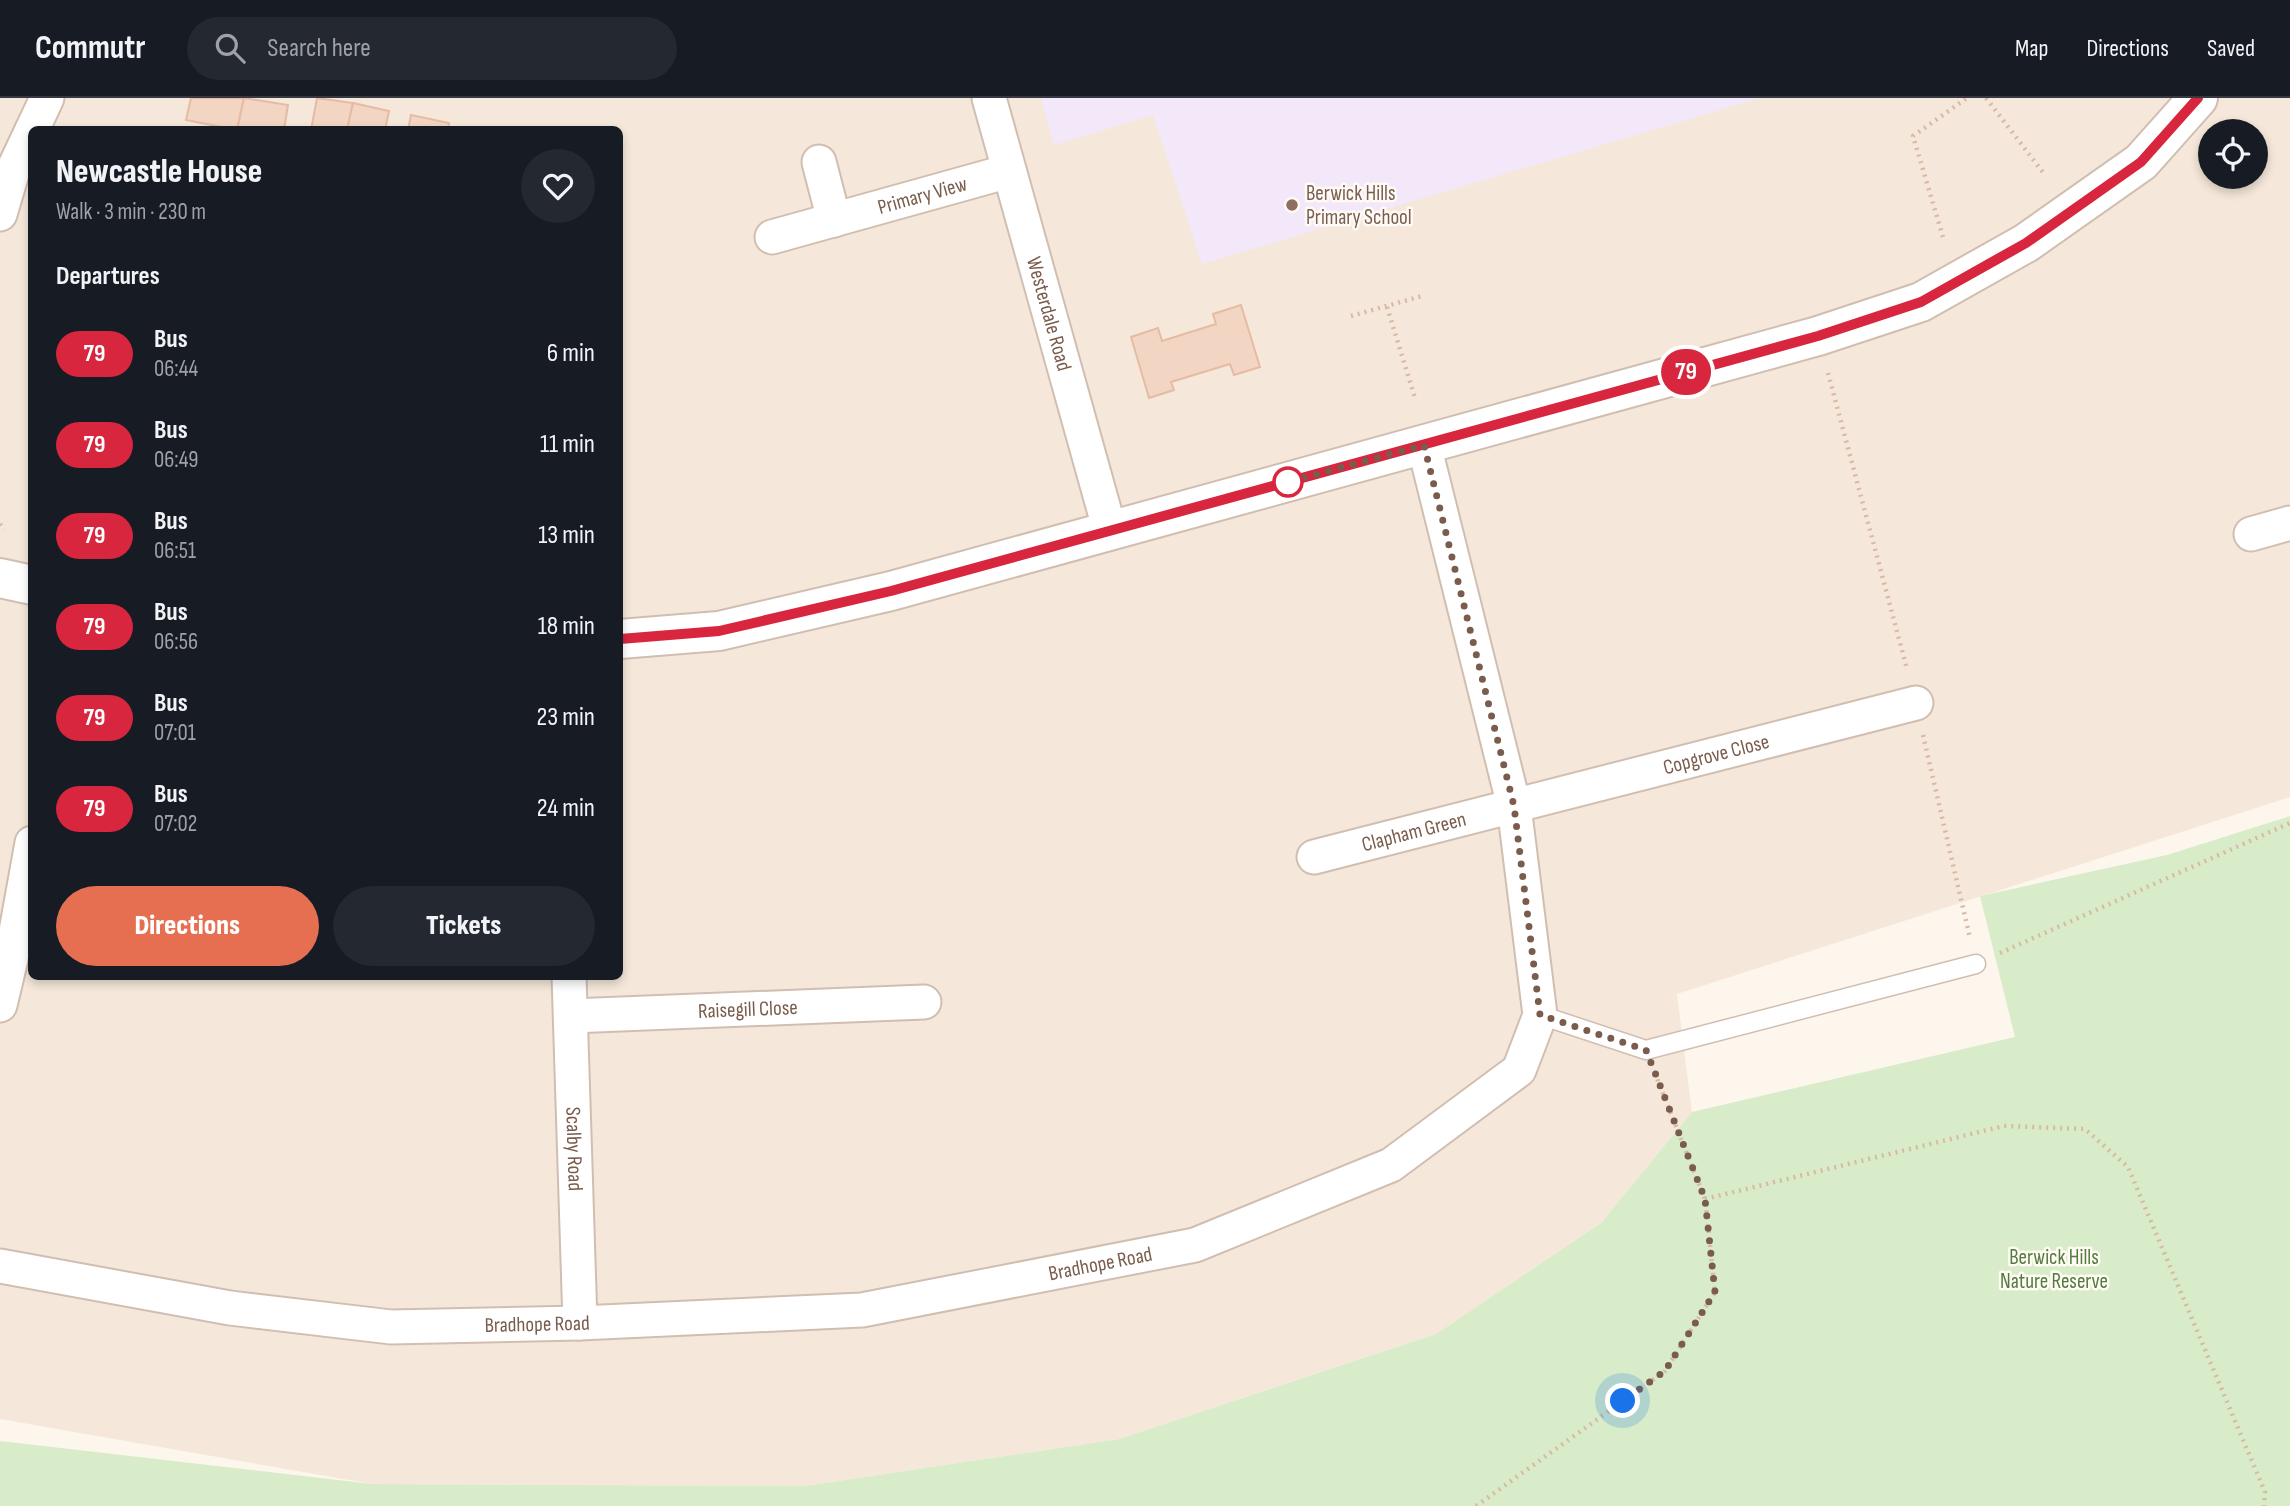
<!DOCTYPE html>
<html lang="en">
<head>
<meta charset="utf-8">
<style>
	:root { --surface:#171b24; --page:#242831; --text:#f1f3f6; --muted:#9ea1a6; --line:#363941; --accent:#e76f51 }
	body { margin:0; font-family:"Sofia Sans Condensed",sans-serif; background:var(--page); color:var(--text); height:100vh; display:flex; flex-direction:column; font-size:26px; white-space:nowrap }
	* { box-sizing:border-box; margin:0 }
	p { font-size:23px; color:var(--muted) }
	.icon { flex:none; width:38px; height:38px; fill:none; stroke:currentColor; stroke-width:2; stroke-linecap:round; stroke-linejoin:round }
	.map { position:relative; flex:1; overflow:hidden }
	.side { position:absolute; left:28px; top:28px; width:595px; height:854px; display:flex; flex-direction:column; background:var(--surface); border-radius:10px; box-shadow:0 4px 10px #0003 }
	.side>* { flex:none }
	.badge { padding:0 14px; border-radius:23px; font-size:24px; line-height:46px }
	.tools { position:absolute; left:2198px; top:21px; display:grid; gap:14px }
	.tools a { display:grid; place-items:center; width:70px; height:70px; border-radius:50%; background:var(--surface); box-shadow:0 4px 10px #0003; font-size:35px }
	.you { position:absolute; width:35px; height:35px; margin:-18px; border:5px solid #fff; border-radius:50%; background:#1a73e8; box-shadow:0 0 0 10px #1a73e833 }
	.map>.badge { position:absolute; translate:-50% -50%; box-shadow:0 0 0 4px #fff }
	h2 { padding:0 28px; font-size:26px; line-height:63px }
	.round { display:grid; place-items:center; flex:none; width:74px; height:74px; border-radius:37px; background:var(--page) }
	.overview { display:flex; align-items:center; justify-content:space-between; height:119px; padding:0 28px }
	h1 { font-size:33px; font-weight:800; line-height:52px }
	.button { display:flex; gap:14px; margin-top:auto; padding:14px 28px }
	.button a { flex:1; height:80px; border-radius:42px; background:var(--accent); color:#fff; font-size:28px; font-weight:800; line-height:80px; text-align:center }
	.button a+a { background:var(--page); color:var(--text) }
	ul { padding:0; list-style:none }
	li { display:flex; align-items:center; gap:21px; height:91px; padding:0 28px }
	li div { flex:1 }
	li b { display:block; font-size:26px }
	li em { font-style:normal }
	li .badge { min-width:77px; font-weight:700; text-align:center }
	header { display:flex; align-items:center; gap:42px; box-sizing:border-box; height:98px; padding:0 35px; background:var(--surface); border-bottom:2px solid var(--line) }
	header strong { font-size:33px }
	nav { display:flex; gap:38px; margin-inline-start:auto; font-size:24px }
	.search { width:490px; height:63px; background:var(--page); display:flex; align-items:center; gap:18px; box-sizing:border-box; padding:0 24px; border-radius:38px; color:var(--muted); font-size:26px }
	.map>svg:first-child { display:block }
</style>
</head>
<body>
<header>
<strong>Commutr</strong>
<div class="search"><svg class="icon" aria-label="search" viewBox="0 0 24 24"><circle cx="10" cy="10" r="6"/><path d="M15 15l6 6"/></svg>Search here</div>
<nav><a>Map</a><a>Directions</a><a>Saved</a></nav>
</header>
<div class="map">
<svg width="2290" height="1408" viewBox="0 0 2290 1408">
	<rect width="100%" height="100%" fill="#fdf6ec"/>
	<!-- residential -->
	<path fill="#f5e8da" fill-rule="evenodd" d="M0 0H2290V699L1677 896 1692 1014 1601 1125 1436 1236 1119 1341 805 1388 372 1386 0 1321ZM32 32H620V878H32ZM2210 33H2256V79H2210Z"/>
	<!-- education -->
	<path fill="#f3e8fa" d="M1041 0H1760L1202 166 1153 17 1054 47Z"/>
	<!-- green -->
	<path fill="#d8ecc9" d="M2290 718V1408H0V1343L372 1386 805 1388 1119 1341 1436 1236 1601 1125 1692 1014 2015 939 1980 798 2167 757Z"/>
	<!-- building -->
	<g fill="#f3d5c3" stroke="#e6bba3" stroke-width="2">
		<path d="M191 0H244L237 32 186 22Z"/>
		<path d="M244 0 288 7 284 32H237Z"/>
		<path d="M317 0 353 5 347 32H311Z"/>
		<path d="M353 5 389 13 385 32H347Z"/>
		<path d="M411 17 449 25 448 32H408Z"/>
		<path d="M1241 207 1260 269 1234 277 1230 266 1171 284 1174 292 1149 300 1131 239 1158 230 1162 243 1216 226 1213 216Z"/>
	</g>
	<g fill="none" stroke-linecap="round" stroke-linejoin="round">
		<!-- service casing -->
		<g stroke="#d1beb0" stroke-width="21">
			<path id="service" d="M1540 917 1646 952 1976 866"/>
		</g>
		<!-- minor casing -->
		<g stroke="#d1beb0" stroke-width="37">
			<g id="minor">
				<path id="s1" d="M989 0 1110 433"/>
				<path d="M32 32 47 0"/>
				<path d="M819 64 834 122"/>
				<path d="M0 116 13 72 32 32"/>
				<path id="s2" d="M772 139 1009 73"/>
				<path d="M2251 436 2290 425"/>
				<path id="s3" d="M1314 759 1916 605"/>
				<path id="s4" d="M569 878 580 1225"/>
				<path d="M0 907 11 861 32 745"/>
				<path id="s5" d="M571 918 924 904"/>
				<path id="s6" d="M0 1168 230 1210 391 1229 580 1225 862 1212 1195 1147 1391 1067 1519 972 1540 917 1514 708 1424 347"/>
			</g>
		</g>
		<!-- tertiary casing -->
		<g stroke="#d1beb0" stroke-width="42">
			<g id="tertiary">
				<path d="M0 480 32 487"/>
				<path d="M620 541 719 533 891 493 1818 238 1921 204 2026 145 2141 64 2198 0"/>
			</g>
		</g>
		<!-- path -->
		<g stroke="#d9b8a5" stroke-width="4.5" stroke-dasharray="2 5" stroke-linecap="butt">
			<path d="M1986 0 2045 77"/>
			<path d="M1943 139 1913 38 1967 0"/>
			<path d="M1387 209 1415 300"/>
			<path d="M1351 218 1422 198"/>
			<path d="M1828 275 1907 571"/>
			<path d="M0 426 4 432"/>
			<path d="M1923 637 1970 840"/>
			<path d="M2000 855 2290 725"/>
			<path d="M1705 1101 2004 1028 2085 1031 2128 1069 2265 1394 2264 1408"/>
			<path d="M1476 1408 1665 1273 1715 1194 1705 1101 1656 978"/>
		</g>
		<!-- service -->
		<use href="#service" stroke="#fff" stroke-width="18"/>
		<!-- minor -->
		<use href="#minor" stroke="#fff" stroke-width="33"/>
		<!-- tertiary -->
		<use href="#tertiary" stroke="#fff" stroke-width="38"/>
	</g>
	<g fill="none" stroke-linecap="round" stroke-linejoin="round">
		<!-- line casing -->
		<g stroke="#fff" stroke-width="16">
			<path id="line" d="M620 541 719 533 891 493 1818 238 1921 204 2026 145 2141 64 2198 0"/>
		</g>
		<!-- line -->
		<use href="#line" stroke="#d7263d" stroke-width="10"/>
		<!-- walk -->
		<path stroke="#7a5c4d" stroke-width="7" stroke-dasharray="0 12.6" d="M1288 384 1284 385 1424 347 1514 708 1540 917 1646 952 1705 1101 1715 1194 1665 1273 1623 1303"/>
	</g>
	<!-- markers -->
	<circle fill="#8d6e63" stroke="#fffaf3" stroke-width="2.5" cx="1292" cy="107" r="7"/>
	<circle fill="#fff" stroke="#d7263d" stroke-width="3.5" cx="1288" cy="384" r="14"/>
	<g text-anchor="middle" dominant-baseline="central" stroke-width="5" stroke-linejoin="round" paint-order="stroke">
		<!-- education labels -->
		<g font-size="21" fill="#785e54" stroke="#fffaf3" text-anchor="start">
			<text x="1306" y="95">Berwick Hills<tspan x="1306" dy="24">Primary School</tspan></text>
		</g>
		<!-- street labels -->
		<g font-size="21" fill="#7a5c4d" stroke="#fffaf3">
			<text stroke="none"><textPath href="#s2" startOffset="156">Primary View</textPath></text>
			<text stroke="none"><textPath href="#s1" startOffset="224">Westerdale Road</textPath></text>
			<text stroke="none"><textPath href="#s3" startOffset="415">Copgrove Close</textPath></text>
			<text stroke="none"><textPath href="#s3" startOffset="103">Clapham Green</textPath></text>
			<text stroke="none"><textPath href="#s5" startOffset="177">Raisegill Close</textPath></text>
			<text stroke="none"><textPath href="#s4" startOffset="173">Scalby Road</textPath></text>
			<text stroke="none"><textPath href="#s6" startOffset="1110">Bradhope Road</textPath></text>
			<text stroke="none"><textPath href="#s6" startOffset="542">Bradhope Road</textPath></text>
		</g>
		<!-- park labels -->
		<g font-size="21" fill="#537a41" stroke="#fffaf3">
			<text x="2054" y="1159">Berwick Hills<tspan x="2054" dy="24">Nature Reserve</tspan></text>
		</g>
	</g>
</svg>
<div class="tools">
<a><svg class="icon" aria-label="locate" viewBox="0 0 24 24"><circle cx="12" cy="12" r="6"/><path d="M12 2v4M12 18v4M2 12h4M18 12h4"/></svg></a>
</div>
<div class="you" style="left:1623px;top:1303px"></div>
<b class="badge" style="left:1686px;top:274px;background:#d7263d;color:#fff">79</b>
<section class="side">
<div class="overview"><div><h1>Newcastle House</h1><p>Walk · 3 min · 230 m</p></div><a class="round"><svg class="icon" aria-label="heart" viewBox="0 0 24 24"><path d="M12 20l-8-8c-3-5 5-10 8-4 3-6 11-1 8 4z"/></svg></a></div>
<h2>Departures</h2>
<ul>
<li><span class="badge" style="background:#d7263d;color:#fff">79</span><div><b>Bus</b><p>06:44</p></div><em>6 min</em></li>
<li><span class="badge" style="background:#d7263d;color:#fff">79</span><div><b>Bus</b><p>06:49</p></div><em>11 min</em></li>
<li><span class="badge" style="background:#d7263d;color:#fff">79</span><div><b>Bus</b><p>06:51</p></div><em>13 min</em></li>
<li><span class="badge" style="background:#d7263d;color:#fff">79</span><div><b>Bus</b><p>06:56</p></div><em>18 min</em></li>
<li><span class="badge" style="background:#d7263d;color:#fff">79</span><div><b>Bus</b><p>07:01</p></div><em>23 min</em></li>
<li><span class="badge" style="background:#d7263d;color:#fff">79</span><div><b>Bus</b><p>07:02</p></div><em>24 min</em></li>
</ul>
<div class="button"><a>Directions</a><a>Tickets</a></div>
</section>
</div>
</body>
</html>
